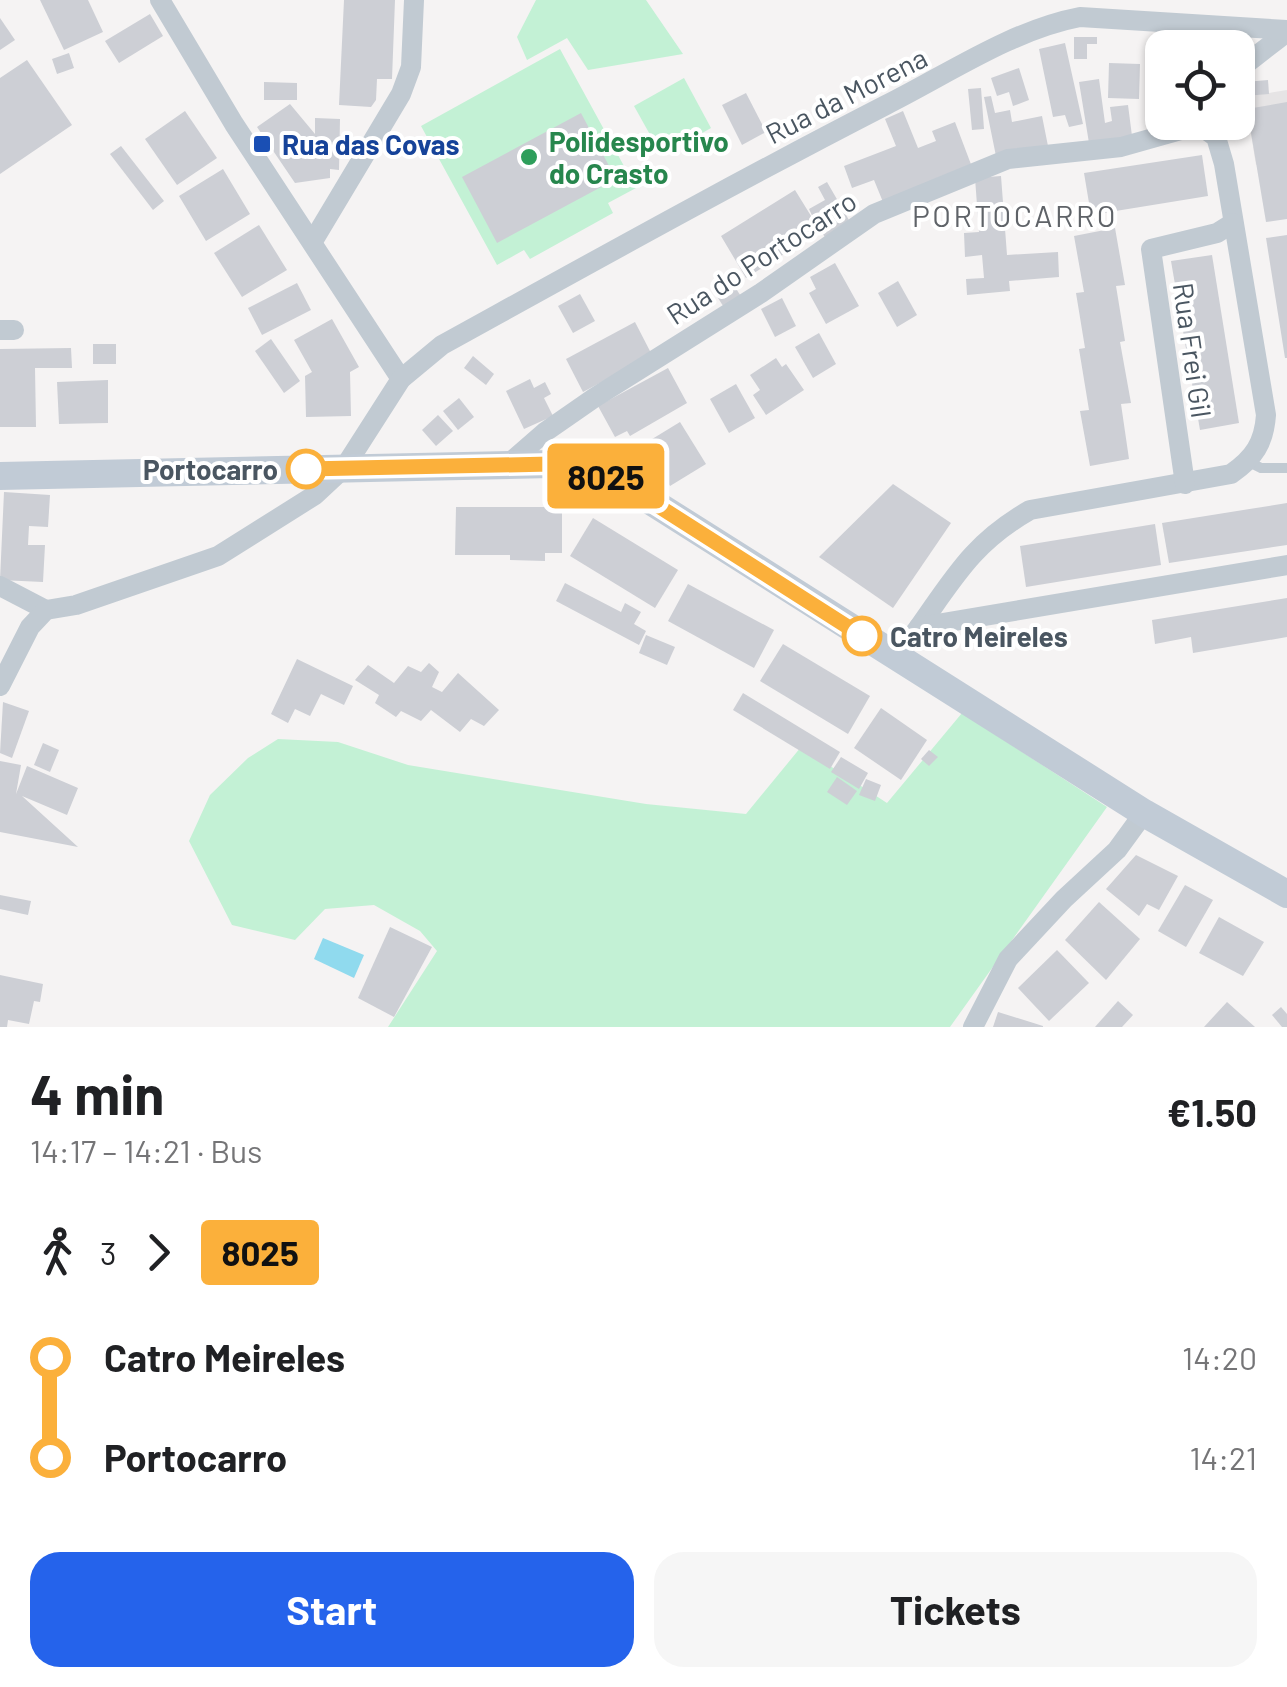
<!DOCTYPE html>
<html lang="en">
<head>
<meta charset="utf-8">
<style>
	:root { --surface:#fff; --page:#f6f6f6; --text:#202124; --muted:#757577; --accent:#2563eb }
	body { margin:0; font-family:Barlow,sans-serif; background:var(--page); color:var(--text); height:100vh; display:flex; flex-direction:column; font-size:38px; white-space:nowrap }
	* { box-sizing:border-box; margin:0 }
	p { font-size:32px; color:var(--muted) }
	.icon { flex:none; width:55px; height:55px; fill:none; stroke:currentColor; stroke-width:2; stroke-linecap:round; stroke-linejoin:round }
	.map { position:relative; height:1027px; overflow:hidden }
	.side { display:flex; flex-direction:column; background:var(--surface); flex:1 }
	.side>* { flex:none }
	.badge { padding:0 20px; border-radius:8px; font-size:35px; line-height:65px }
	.buttons { position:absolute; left:1145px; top:30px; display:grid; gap:20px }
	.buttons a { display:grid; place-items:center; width:110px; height:110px; border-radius:20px; background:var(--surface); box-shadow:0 2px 8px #0004; font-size:50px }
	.map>.badge { position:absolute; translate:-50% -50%; box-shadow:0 0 0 5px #fff }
	.legs { display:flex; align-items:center; gap:15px; height:110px; padding:0 30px; font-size:32px }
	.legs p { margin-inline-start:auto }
	.head { display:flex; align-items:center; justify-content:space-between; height:170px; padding:0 30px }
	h1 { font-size:55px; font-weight:700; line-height:75px }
	.cta { display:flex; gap:20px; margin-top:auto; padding:20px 30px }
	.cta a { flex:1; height:115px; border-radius:30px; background:var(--accent); color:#fff; font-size:40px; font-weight:700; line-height:115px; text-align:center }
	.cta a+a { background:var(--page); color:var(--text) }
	ul { padding:0 30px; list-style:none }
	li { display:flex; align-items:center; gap:35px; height:100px; font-size:38px }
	li i { display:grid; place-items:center; width:15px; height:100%; margin:0 12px; background:currentColor }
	li i::after { content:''; width:25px; height:25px; margin:-12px; border:8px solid; border-radius:50%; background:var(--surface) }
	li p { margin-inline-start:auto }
	li:first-child i { background:linear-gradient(#0000 50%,currentColor 0) }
	li:last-child i { background:linear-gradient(currentColor 50%,#0000 0) }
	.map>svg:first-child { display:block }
</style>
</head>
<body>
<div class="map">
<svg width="1287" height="1027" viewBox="0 0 1287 1027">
	<rect width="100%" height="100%" fill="#f5f3f3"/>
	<!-- education -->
	<path fill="#e6e4e5" d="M1287 90V161L1256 165 1245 97Z"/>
	<!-- green -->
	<g fill="#c3f1d5">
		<path d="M536 0H646L683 54 588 70 567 38 527 60 517 37Z"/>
		<path d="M560 49 636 188 608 203 613 213 530 259 524 250 497 265 421 126Z"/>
		<path d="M684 78 711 128 662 156 634 106Z"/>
		<path d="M962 713 1107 807 950 1027H388L437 951 420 931 374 905 325 909 295 940 232 925 189 841 210 795 248 758 278 739 338 742 408 765 646 804 746 814 801 747 887 803Z"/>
	</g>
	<!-- water -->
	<path fill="#90daee" d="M323 938 364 955 354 978 314 959Z"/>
	<!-- building -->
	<g fill="#cdcfd5">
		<path d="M40 0H88L103 32 64 50Z"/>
		<path d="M344 0H395L392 79H377L376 100 371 107 339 105Z"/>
		<path d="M150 14 163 36 119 63 105 41Z"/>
		<path d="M0 18 15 40 0 50Z"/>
		<path d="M1074 37H1097V44H1087V59H1074Z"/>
		<path d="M1065 43 1083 124 1069 127 1065 115 1053 117 1039 49Z"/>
		<path d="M69 53 74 68 57 74 52 59Z"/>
		<path d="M27 60 72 125 0 174V78Z"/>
		<path d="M1109 63 1140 64 1139 99 1108 98Z"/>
		<path d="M1019 68 1029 100 1013 106 1009 92 997 96 991 78Z"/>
		<path d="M1099 79 1105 123 1112 121 1110 107 1128 105 1132 136 1089 143 1079 82Z"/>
		<path d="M1268 80 1269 94 1246 96 1245 82Z"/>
		<path d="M264 82 297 83V100H264Z"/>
		<path d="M981 88 984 129 972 130 968 89Z"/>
		<path d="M746 93 766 132 742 145 722 105Z"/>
		<path d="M991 96 995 113 1010 110 1012 122 1042 116 1049 151 997 161 984 97Z"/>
		<path d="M1287 102V219L1266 222 1247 109Z"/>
		<path d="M290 104 315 134V118L340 119 339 170 330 169V178L295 183 257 127Z"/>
		<path d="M185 111 217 158 177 185 145 139Z"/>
		<path d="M903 111 918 148 936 141 932 131 955 122 972 167 883 202 874 180 852 188 844 166 896 146 885 119Z"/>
		<path d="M581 113 616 179 497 243 462 177Z"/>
		<path d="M121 146 164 201 153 210 110 154Z"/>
		<path d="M1202 155 1208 196 1091 215 1084 173Z"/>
		<path d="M223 169 250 214 206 241 179 196Z"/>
		<path d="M1001 176 1007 255 1058 252 1059 277 1009 281 1010 291 967 295 966 279 984 278 982 255 965 257 964 233 979 232 975 178Z"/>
		<path d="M827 182 853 227 828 242 821 231 746 278 721 236 795 190 816 224 809 209 825 200 818 187Z"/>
		<path d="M259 225 287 270 242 297 214 253Z"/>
		<path d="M1115 228 1125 285 1116 286 1125 341 1120 342 1131 403 1121 404 1129 459 1090 466 1080 411 1089 410 1079 349 1085 348 1076 293 1084 292 1074 236Z"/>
		<path d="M1287 235V358H1285L1266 238Z"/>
		<path d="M1212 255 1239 423 1200 430 1171 261Z"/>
		<path d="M835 263 859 306 826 324 809 293 816 289 810 277Z"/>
		<path d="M730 279 742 298 725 309 713 290Z"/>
		<path d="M898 281 917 315 897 327 878 293Z"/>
		<path d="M297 283 311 310 262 335 248 308Z"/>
		<path d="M580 294 595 321 573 333 558 306Z"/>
		<path d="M782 298 796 326 775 337 761 309Z"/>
		<path d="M332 319 359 367 350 372 351 416 306 417 305 376 312 372 294 340Z"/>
		<path d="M635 322 652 355 583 392 566 359Z"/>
		<path d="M819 333 836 364 813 378 795 347Z"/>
		<path d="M271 339 300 381 284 393 255 351Z"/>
		<rect x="93" y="344" width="23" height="20"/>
		<path d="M71 348 72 368H35L36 427H0V349Z"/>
		<path d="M473 356 494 374 486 385 464 368Z"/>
		<path d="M776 358 782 367 786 364 804 390 766 415 753 395 760 390 750 375Z"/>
		<path d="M668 368 687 403 630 436 627 431 615 437 598 406Z"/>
		<path d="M530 379 534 388 545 382 551 394 544 398 553 416 524 429 506 391Z"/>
		<path d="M108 380V423L59 424 57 382Z"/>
		<path d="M736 384 755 418 729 433 710 399Z"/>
		<path d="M459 398 474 417 458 430 443 411Z"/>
		<path d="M438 415 453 431 436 446 422 430Z"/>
		<path d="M680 422 706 464 670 486 644 444Z"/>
		<path d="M893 484 951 523 893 608 819 557Z"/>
		<path d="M4 492 50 495 48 527 29 526 28 545H45L43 582 0 580Z"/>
		<path d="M1287 503V545L1169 563 1162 523Z"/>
		<path d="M456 507H549V512H562V553H545V561L510 560V555H455Z"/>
		<path d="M593 518 678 570 655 608 570 556Z"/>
		<path d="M1155 524 1161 565 1026 587 1020 546Z"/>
		<path d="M565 583 621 612 625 603 641 612 634 624 646 631 639 645 556 601Z"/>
		<path d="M688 584 774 630 754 668 668 621Z"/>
		<path d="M1287 598V637L1193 653 1191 637 1155 644 1152 620Z"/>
		<path d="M646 635 675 647 667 665 639 653Z"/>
		<path d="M783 644 870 696 848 734 760 681Z"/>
		<path d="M297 659 353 686 344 705 321 694 310 716 295 709 288 723 271 714Z"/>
		<path d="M429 663 439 672 432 687 442 692 458 673 499 710 484 726 471 719 460 732 431 710 421 721 401 711 396 717 375 703 379 695 355 680 368 665 394 683 408 666 421 672Z"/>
		<path d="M743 693 840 752 830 769 733 710Z"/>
		<path d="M3 702 29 711 12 758 0 753Z"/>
		<path d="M881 708 927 740 901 780 854 748Z"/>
		<path d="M43 743 59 750 50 772 34 765Z"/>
		<path d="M929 750 938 757 929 766 921 759Z"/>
		<path d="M841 757 868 773 859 789 831 772Z"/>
		<path d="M0 761 21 765 16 794 27 766 78 788 67 815 22 796 78 847 0 832Z"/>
		<path d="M837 777 857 791 847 805 827 792Z"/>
		<path d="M866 779 881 785 875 801 859 795Z"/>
		<path d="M1136 855 1178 876 1159 910 1147 904 1139 916 1106 889Z"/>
		<path d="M1185 885 1213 900 1186 947 1158 931Z"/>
		<path d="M0 895 31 901 28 915 0 909Z"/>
		<path d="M1099 902 1140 939 1106 980 1065 940Z"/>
		<path d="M1219 917 1264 942 1243 976 1199 953Z"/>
		<path d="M390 927 432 947 394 1017 358 998Z"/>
		<path d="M1057 950 1089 983 1049 1021 1018 988Z"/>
		<path d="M0 975 43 984 40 1002 34 1001 29 1024 8 1020 7 1027H0Z"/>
		<path d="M1118 1001 1133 1015 1122 1027H1095Z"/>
		<path d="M1227 1002 1255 1027H1204Z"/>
		<path d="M1281 1007 1287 1014V1027H1282L1272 1015Z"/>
		<path d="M998 1012 1043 1026V1027H993Z"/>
	</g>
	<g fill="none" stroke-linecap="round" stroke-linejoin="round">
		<!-- service -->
		<path stroke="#c1cad2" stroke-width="10" d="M1249 462 1261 468H1287"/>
		<!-- minor -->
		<g stroke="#c1cad2" stroke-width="20">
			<path d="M160 0 234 124 401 379"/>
			<path d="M1238 70 1287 32"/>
			<path d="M313 241 401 94 411 67 414 0"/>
			<path d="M0 330H14"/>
			<path d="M507 465 545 432 594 398 761 293 874 214 1008 159 1121 147 1199 125 1216 137 1224 164 1266 415C1264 443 1254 458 1231 474L1030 510C974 542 955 576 919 627"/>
			<path d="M1185 484 1151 249 1217 233 1233 223"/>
			<path d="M0 586 46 610"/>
			<path d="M896 657 919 627 1287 565"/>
			<path d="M0 686 30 627 46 610 76 605 218 556 315 495 344 468 401 379 442 345C589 264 736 182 886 105 948 74 1012 30 1080 17L1287 30"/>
			<path d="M973 1027 1008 959 1064 899 1117 850 1144 813"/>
		</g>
		<!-- secondary -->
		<path stroke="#c1cbd6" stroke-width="28" d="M0 476 551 464 589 467 627 486 1144 813 1287 894"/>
	</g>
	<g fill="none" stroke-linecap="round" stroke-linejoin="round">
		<!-- line-1 casing -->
		<g stroke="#fff" stroke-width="22">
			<path id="line-1" d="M306 469 551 464 589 467 627 486 862 636"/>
		</g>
		<!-- line-1 -->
		<use href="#line-1" stroke="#fbb03b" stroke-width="15"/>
	</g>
	<!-- markers -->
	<rect fill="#1a4fb4" stroke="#fff" stroke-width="4" x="252" y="134" width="20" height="20" rx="5"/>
	<circle fill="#2e9e5b" stroke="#fff" stroke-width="4" cx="529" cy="157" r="10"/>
	<g fill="#fff" stroke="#fbb03b" stroke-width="5">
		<circle cx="306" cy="469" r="18"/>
		<circle cx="862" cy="636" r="18"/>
	</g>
	<g text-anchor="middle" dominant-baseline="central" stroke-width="8" stroke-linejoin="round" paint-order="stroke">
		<!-- street labels -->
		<g font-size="28" fill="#4a5661" stroke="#fff">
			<text transform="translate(846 95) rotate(-27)">Rua da Morena</text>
			<text transform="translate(761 257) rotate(-33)">Rua do Portocarro</text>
			<text transform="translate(1193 350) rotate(82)">Rua Frei Gil</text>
		</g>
		<!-- leisure labels -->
		<g font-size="28" font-weight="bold" fill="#27864d" stroke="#fff" text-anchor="start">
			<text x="549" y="141">Polidesportivo<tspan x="549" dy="32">do Crasto</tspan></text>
		</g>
		<!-- transit labels -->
		<g font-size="28" font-weight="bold" fill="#164399" stroke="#fff" text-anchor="start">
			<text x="282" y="144">Rua das Covas</text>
		</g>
		<!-- stop labels -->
		<g font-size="28" font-weight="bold" fill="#4a5661" stroke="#fff" text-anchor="end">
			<text x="278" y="469">Portocarro</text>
			<text x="890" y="636" text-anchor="start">Catro Meireles</text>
		</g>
		<!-- neighbourhood labels -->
		<g font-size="30" letter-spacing="2.5" fill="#5f6368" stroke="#fff">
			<text x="1015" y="215">PORTOCARRO</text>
		</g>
	</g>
</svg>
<div class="buttons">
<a><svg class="icon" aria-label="locate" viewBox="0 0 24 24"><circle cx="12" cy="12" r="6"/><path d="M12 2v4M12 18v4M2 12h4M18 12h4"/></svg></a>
</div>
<b class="badge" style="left:606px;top:476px;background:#fbb03b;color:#111">8025</b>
</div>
<section class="side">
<div class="head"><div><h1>4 min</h1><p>14:17 – 14:21 · Bus</p></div><b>€1.50</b></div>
<div class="legs"><svg class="icon" aria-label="walk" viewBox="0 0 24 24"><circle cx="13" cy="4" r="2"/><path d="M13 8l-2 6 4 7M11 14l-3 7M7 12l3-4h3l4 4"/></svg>3<svg class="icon" aria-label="forward" viewBox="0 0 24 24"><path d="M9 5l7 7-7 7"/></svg><b class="badge" style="background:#fbb03b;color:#111">8025</b></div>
<ul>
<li><i style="color:#fbb03b"></i><b>Catro Meireles</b><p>14:20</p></li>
<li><i style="color:#fbb03b"></i><b>Portocarro</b><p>14:21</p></li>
</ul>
<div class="cta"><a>Start</a><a>Tickets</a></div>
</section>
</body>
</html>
